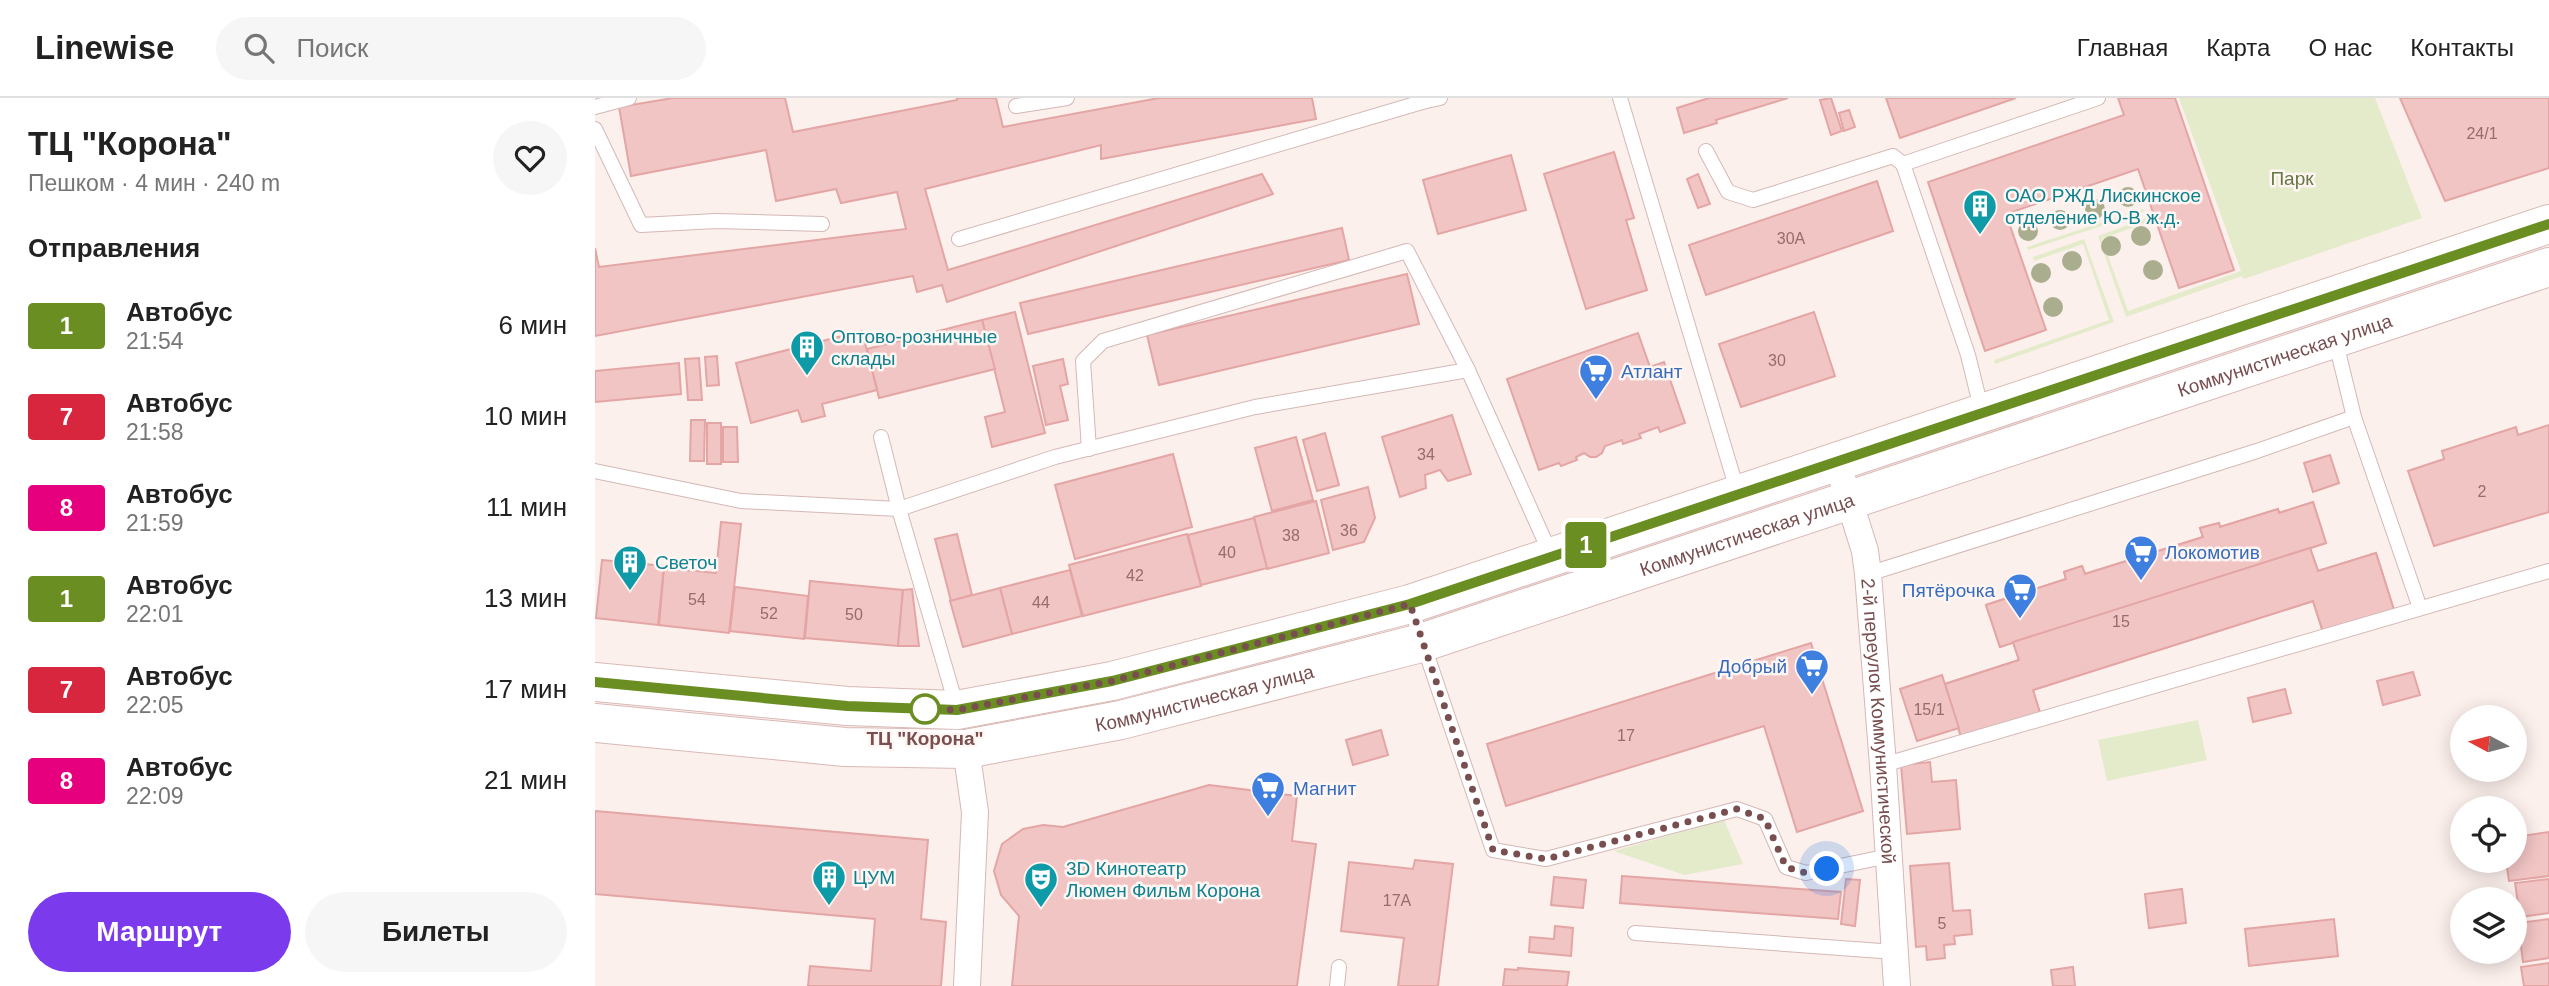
<!DOCTYPE html>
<html lang="ru">
<head>
<meta charset="utf-8">
<style>
	:root { --surface:#fff; --page:#f6f6f6; --text:#222; --muted:#767676; --line:#e0e0e0; --accent:#7c3aed }
	body { margin:0; font-family:Helvetica,sans-serif; background:var(--page); color:var(--text); height:100vh; display:flex; flex-direction:column; font-size:26px; white-space:nowrap }
	* { box-sizing:border-box; margin:0 }
	p { font-size:23px; color:var(--muted) }
	.icon { flex:none; width:38px; height:38px; fill:none; stroke:currentColor; stroke-width:2; stroke-linecap:round; stroke-linejoin:round }
	.map { position:relative; flex:1; overflow:hidden }
	.side { display:flex; flex-direction:column; background:var(--surface); width:595px }
	.side>* { flex:none }
	.badge { padding:0 14px; border-radius:5px; font-size:24px; line-height:46px }
	.needle { width:46px; rotate:277deg }
	.buttons { position:absolute; left:1855px; top:607px; display:grid; gap:14px }
	.buttons a { display:grid; place-items:center; width:77px; height:77px; border-radius:50%; background:var(--surface); box-shadow:0 4px 18px #0003; font-size:35px }
	.you { position:absolute; width:35px; height:35px; margin:-18px; border:5px solid #fff; border-radius:50%; background:#1a73e8; box-shadow:0 0 0 10px #1a73e833 }
	.map>.badge { position:absolute; translate:-50% -50%; box-shadow:0 0 0 4px #fff }
	h2 { padding:0 28px; font-size:26px; line-height:63px }
	.round { display:grid; place-items:center; flex:none; width:74px; height:74px; border-radius:37px; background:var(--page) }
	.summary { display:flex; align-items:center; justify-content:space-between; height:119px; padding:0 28px }
	h1 { font-size:33px; font-weight:800; line-height:52px }
	.action { display:flex; gap:14px; margin-top:auto; padding:14px 28px }
	.action a { flex:1; height:80px; border-radius:42px; background:var(--accent); color:#fff; font-size:28px; font-weight:800; line-height:80px; text-align:center }
	.action a+a { background:var(--page); color:var(--text) }
	ul { padding:0; list-style:none }
	li { display:flex; align-items:center; gap:21px; height:91px; padding:0 28px }
	li div { flex:1 }
	li b { display:block; font-size:26px }
	li em { font-style:normal }
	li .badge { min-width:77px; font-weight:700; text-align:center }
	header { display:flex; align-items:center; gap:42px; box-sizing:border-box; height:98px; padding:0 35px; background:var(--surface); border-bottom:2px solid var(--line) }
	header strong { font-size:33px }
	nav { display:flex; gap:38px; margin-inline-start:auto; font-size:24px }
	.search { width:490px; height:63px; background:var(--page); display:flex; align-items:center; gap:18px; box-sizing:border-box; padding:0 24px; border-radius:38px; color:var(--muted); font-size:26px }
	main { display:flex; flex:1; min-height:0 }
	.map>svg:first-child { display:block }
</style>
</head>
<body>
<header>
<strong>Linewise</strong>
<div class="search"><svg class="icon" aria-label="search" viewBox="0 0 24 24"><circle cx="10" cy="10" r="6"/><path d="M15 15l6 6"/></svg>Поиск</div>
<nav><a>Главная</a><a>Карта</a><a>О нас</a><a>Контакты</a></nav>
</header>
<main>
<section class="side">
<div class="summary"><div><h1>ТЦ &quot;Корона&quot;</h1><p>Пешком · 4 мин · 240 m</p></div><a class="round"><svg class="icon" aria-label="heart" viewBox="0 0 24 24"><path d="M12 20l-8-8c-3-5 5-10 8-4 3-6 11-1 8 4z"/></svg></a></div>
<h2>Отправления</h2>
<ul>
<li><span class="badge" style="background:#6b8e23;color:#fff">1</span><div><b>Автобус</b><p>21:54</p></div><em>6 мин</em></li>
<li><span class="badge" style="background:#d7263d;color:#fff">7</span><div><b>Автобус</b><p>21:58</p></div><em>10 мин</em></li>
<li><span class="badge" style="background:#e6007e;color:#fff">8</span><div><b>Автобус</b><p>21:59</p></div><em>11 мин</em></li>
<li><span class="badge" style="background:#6b8e23;color:#fff">1</span><div><b>Автобус</b><p>22:01</p></div><em>13 мин</em></li>
<li><span class="badge" style="background:#d7263d;color:#fff">7</span><div><b>Автобус</b><p>22:05</p></div><em>17 мин</em></li>
<li><span class="badge" style="background:#e6007e;color:#fff">8</span><div><b>Автобус</b><p>22:09</p></div><em>21 мин</em></li>
</ul>
<div class="action"><a>Маршрут</a><a>Билеты</a></div>
</section>
<div class="map">
<svg width="1954" height="888" viewBox="0 0 1954 888">
	<rect width="100%" height="100%" fill="#fcf0ec"/>
	<!-- green -->
	<g fill="#e4ebca">
		<path d="M1584 0H1780L1827 120 1649 181 1647 178 1531 219 1503 138 1552 120 1553 124 1507 141 1533 213 1646 173Z"/>
		<path d="M1548 111 1549 114 1433 152 1432 149Z"/>
		<path d="M1489 141 1519 224 1400 266 1399 262 1514 222 1488 146 1439 163 1438 159Z"/>
		<path d="M1603 622 1612 662 1512 683 1503 642Z"/>
		<path d="M1129 722 1148 766 1089 777 1019 753Z"/>
	</g>
	<!-- building -->
	<g fill="#f1c5c4" stroke="#e4a5a5" stroke-width="2">
		<path d="M78 0H190L198 34 362 2V0H401L408 29 564 0H717L721 21 506 61V47L330 91 353 172 667 76 678 96 352 204 347 187 322 194 318 178 0 238V150L4 169 311 131 302 94 246 105 241 91 181 103 171 52 36 78 24 9Z"/>
		<path d="M1114 0H1193L1121 22 1122 25 1089 35 1082 10Z"/>
		<path d="M1236 0 1247 33 1236 37 1225 2Z"/>
		<path d="M1291 0H1421L1305 40Z"/>
		<path d="M1523 0H1580L1639 172 1584 190 1543 71 1411 116 1451 232 1390 253 1333 84 1529 17Z"/>
		<path d="M1805 0H1954V70L1850 103Z"/>
		<path d="M1254 12 1260 29 1249 33 1244 15Z"/>
		<path d="M1019 54 1039 120 1031 122 1052 192 991 211 949 76Z"/>
		<path d="M916 57 931 112 843 136 828 82Z"/>
		<path d="M1103 76 1115 106 1103 110 1092 81Z"/>
		<path d="M1282 83 1298 133 1111 197 1094 147Z"/>
		<path d="M747 130 754 162 433 236 425 205Z"/>
		<path d="M812 176 824 226 564 287 552 237Z"/>
		<path d="M420 214 450 335 397 349 390 319 410 314 387 222Z"/>
		<path d="M1219 214 1240 278 1146 309 1124 246Z"/>
		<path d="M387 222 400 271 284 300 272 251Z"/>
		<path d="M267 233 282 292 227 306 230 318 207 324 203 312 156 325 141 265Z"/>
		<path d="M1043 235 1055 269 1069 264 1090 325 1065 334 1063 329 1044 336 1046 340 1028 346 1027 342 1010 348 1007 355 1001 359H995L989 355 981 359 982 362 966 368 964 365 944 372 912 281Z"/>
		<path d="M122 258 124 287 112 288 110 259Z"/>
		<path d="M104 260 107 302H93L90 261Z"/>
		<path d="M468 261 473 286 465 288 473 322 451 327 438 268Z"/>
		<path d="M84 265 86 296 0 304V273Z"/>
		<path d="M857 317 876 376 853 383 845 372 830 377 831 390 805 399 787 339Z"/>
		<path d="M96 322H110L109 363H95Z"/>
		<rect x="112" y="325" width="14" height="41"/>
		<path d="M1954 327V414L1839 448 1813 373 1849 361 1847 353 1921 329 1923 337Z"/>
		<path d="M128 329H142L143 364H128Z"/>
		<path d="M730 335 744 387 722 393 708 342Z"/>
		<path d="M701 339 718 402 677 413 660 350Z"/>
		<path d="M578 356 597 429 480 461 460 387Z"/>
		<path d="M1735 357 1744 385 1718 394 1709 365Z"/>
		<path d="M773 389 780 420 769 444 738 452 726 402Z"/>
		<path d="M721 403 734 455 672 471 659 419Z"/>
		<path d="M1718 404 1731 445 1715 450 1723 473 1781 455 1799 512 1728 534 1718 503 1438 592 1445 615 1366 639 1350 586 1424 562 1418 544 1405 549 1391 507 1471 481 1469 474 1487 468 1490 476 1608 439 1605 430 1624 425 1625 429 1683 411 1684 415Z"/>
		<path d="M1718 404 1731 445 1405 549 1391 507 1471 481 1469 474 1487 468 1490 476 1608 439 1605 430 1624 425 1625 429 1683 411 1684 415Z"/>
		<path d="M659 420 672 470 606 487 593 437Z"/>
		<path d="M126 424 146 426 134 535 64 527 69 470 121 475Z"/>
		<path d="M362 436 377 497 356 503 340 441Z"/>
		<path d="M592 436 606 488 488 518 474 467Z"/>
		<path d="M1715 450 1723 473 1781 455 1799 512 1728 534 1718 503 1438 592 1445 615 1366 639 1350 586 1424 562 1418 544Z"/>
		<path d="M7 462 69 468 63 527 1 520Z"/>
		<path d="M475 472 487 518 417 536 405 490Z"/>
		<path d="M215 483 308 492 303 548 210 540Z"/>
		<path d="M140 489 213 498 209 541 135 533Z"/>
		<path d="M405 490 417 536 368 549 355 503Z"/>
		<path d="M317 491 324 548H303L308 492Z"/>
		<path d="M1216 545 1268 713 1202 734 1169 628 911 708 892 646Z"/>
		<path d="M1818 574 1825 597 1788 607 1782 583Z"/>
		<path d="M1347 577 1364 630 1322 643 1305 591Z"/>
		<path d="M1690 591 1696 615 1658 624 1653 600Z"/>
		<path d="M786 632 793 657 758 667 751 642Z"/>
		<path d="M1335 664 1337 684 1361 682 1365 731 1312 736 1306 667Z"/>
		<path d="M614 687 702 698 697 743 721 746 702 888H417L424 818 406 797 399 773 407 746 428 731 448 727 468 729Z"/>
		<path d="M0 713 333 742 326 821 351 824 346 888H213L215 868 276 873 280 821 0 796Z"/>
		<path d="M1954 734V778L1914 783 1911 763H1920V739Z"/>
		<path d="M820 762 858 766 843 888H803L809 840 746 833 754 764 818 771Z"/>
		<path d="M1354 765 1358 813 1375 812 1377 836 1359 838 1360 846 1349 847 1350 860 1332 862 1331 848 1321 849 1315 768Z"/>
		<path d="M1027 778 1246 794 1243 821 1025 805Z"/>
		<path d="M959 779 991 782 988 810 956 807Z"/>
		<path d="M1251 781 1265 782 1260 828 1246 826Z"/>
		<path d="M1954 781V815L1925 819 1920 785Z"/>
		<path d="M1587 791 1591 825 1554 830 1550 796Z"/>
		<path d="M1739 821 1743 858 1654 868 1650 831Z"/>
		<path d="M1954 821V860L1928 864 1923 825Z"/>
		<path d="M960 828 978 830 976 858 934 854 935 839 959 841Z"/>
		<path d="M1954 865V888H1929L1926 869Z"/>
		<path d="M1478 869 1480 888H1458L1456 872Z"/>
		<path d="M923 870 974 874 972 888H908L910 871 923 872Z"/>
	</g>
	<g fill="none" stroke-linecap="round" stroke-linejoin="round">
		<!-- service casing -->
		<g stroke="#d4b8b6" stroke-width="16">
			<g id="service">
				<path d="M1025 0 1143 395"/>
				<path d="M827 4 845 0"/>
				<path d="M421 8 472 0"/>
				<path d="M0 9 34 0"/>
				<path d="M0 31 46 127 121 123 227 126"/>
				<path d="M1111 53 1133 94 1158 102 1298 58 1308 66"/>
				<path d="M364 141 827 4 826 0"/>
				<path d="M1740 241 1759 319 1825 510"/>
				<path d="M1387 314 1373 257 1308 66 1503 0"/>
				<path d="M286 339 304 411 362 610"/>
				<path d="M494 351 488 263 508 243 812 153 873 272 957 459"/>
				<path d="M0 373 146 403 304 411 460 359 660 309 873 272"/>
				<path d="M1273 476 1662 353 1759 319"/>
				<path d="M815 507 898 752 951 761 1142 711 1170 721 1191 769 1211 775 1294 758"/>
				<path d="M1288 667 1954 473"/>
				<path d="M1040 835 1300 854"/>
				<path d="M742 888 744 869"/>
			</g>
		</g>
		<!-- minor casing -->
		<g stroke="#d4b8b6" stroke-width="28">
			<g id="minor">
				<path id="s1" d="M1242 364 1270 453 1273 476 1288 667 1302 888"/>
				<path d="M371 651 380 714 372 888"/>
			</g>
		</g>
		<!-- secondary casing -->
		<g stroke="#d9b9b6" stroke-width="40">
			<g id="secondary">
				<path d="M0 584 252 608 362 612 517 583 815 506 1954 126"/>
				<path id="s2" d="M0 625 250 649 371 651 526 622 826 545 1954 169"/>
			</g>
		</g>
		<!-- service -->
		<use href="#service" stroke="#fff" stroke-width="14"/>
		<!-- minor -->
		<use href="#minor" stroke="#fff" stroke-width="26"/>
		<!-- secondary -->
		<use href="#secondary" stroke="#fff" stroke-width="38"/>
	</g>
	<!-- trees -->
	<g fill="#aaae8f">
		<circle cx="1533" cy="99" r="10"/>
		<circle cx="1500" cy="111" r="10"/>
		<circle cx="1465" cy="122" r="10"/>
		<circle cx="1433" cy="133" r="10"/>
		<circle cx="1546" cy="138" r="10"/>
		<circle cx="1516" cy="148" r="10"/>
		<circle cx="1477" cy="163" r="10"/>
		<circle cx="1558" cy="172" r="10"/>
		<circle cx="1446" cy="175" r="10"/>
		<circle cx="1458" cy="209" r="10"/>
	</g>
	<g fill="none" stroke-linecap="round" stroke-linejoin="round">
		<!-- line casing -->
		<g stroke="#fff" stroke-width="16">
			<path id="line" d="M0 584 252 608 362 612 517 583 815 506 1954 126"/>
		</g>
		<!-- line -->
		<use href="#line" stroke="#6b8e23" stroke-width="10"/>
		<!-- walk -->
		<path stroke="#784e4f" stroke-width="7" stroke-dasharray="0 12.6" d="M330 611 362 612 517 583 815 506 898 752 951 761 1142 711 1170 721 1191 769 1211 775 1232 771"/>
	</g>
	<!-- icons -->
	<defs>
		<g id="building-pin" transform="scale(1.75)"><path d="M0 17L-7.5 6A9.5 9.5 0 1 1 7.5 6Z" fill="#0f9aa8" stroke="#fff6f3"/><path d="M-4-6H4V6H1V3H-1V6H-4ZM-2.5-4.3h1.7v1.8h-1.7ZM.8-4.3h1.7v1.8H.8ZM-2.5-1h1.7V.8h-1.7ZM.8-1h1.7V.8H.8Z" fill="#fff"/></g>
		<g id="supermarket-pin" transform="scale(1.75)"><path d="M0 17L-7.5 6A9.5 9.5 0 1 1 7.5 6Z" fill="#3f7fe0" stroke="#fff6f3"/><path d="M-6-5.5h2.5l.6 2H6L4.5 2H-2.5L-4.4-4H-6ZM-1.5 3.2a1.3 1.3 0 1 0 .1 0ZM3 3.2a1.3 1.3 0 1 0 .1 0Z" fill="#fff"/></g>
		<g id="theatre-pin" transform="scale(1.75)"><path d="M0 17L-7.5 6A9.5 9.5 0 1 1 7.5 6Z" fill="#0f9aa8" stroke="#fff6f3"/><path d="M-5-5.5Q0-4 5-5.5V0Q5 5 0 6Q-5 5-5 0ZM-3.3-2.5H-1v1.5H-3.3ZM1-2.5H3.3v1.5H1ZM-2.8 1Q0 5.5 2.8 1Z" fill="#fff"/></g>
	</defs>
	<g fill-rule="evenodd">
		<use href="#building-pin" x="1385" y="108"/>
		<use href="#building-pin" x="212" y="249"/>
		<use href="#supermarket-pin" x="1001" y="273"/>
		<use href="#supermarket-pin" x="1546" y="454"/>
		<use href="#building-pin" x="35" y="464"/>
		<use href="#supermarket-pin" x="1425" y="492"/>
		<use href="#supermarket-pin" x="1217" y="568"/>
		<use href="#supermarket-pin" x="673" y="690"/>
		<use href="#building-pin" x="234" y="779"/>
		<use href="#theatre-pin" x="446" y="781"/>
	</g>
	<!-- markers -->
	<circle fill="#fff" stroke="#6b8e23" stroke-width="3.5" cx="330" cy="611" r="14"/>
	<g text-anchor="middle" dominant-baseline="central" stroke-width="5" stroke-linejoin="round" paint-order="stroke">
		<!-- number labels -->
		<g font-size="16" fill="#966c6c">
			<text x="1887" y="35">24/1</text>
			<text x="1196" y="140">30А</text>
			<text x="1182" y="262">30</text>
			<text x="831" y="356">34</text>
			<text x="1887" y="393">2</text>
			<text x="754" y="432">36</text>
			<text x="696" y="437">38</text>
			<text x="632" y="454">40</text>
			<text x="540" y="477">42</text>
			<text x="102" y="501">54</text>
			<text x="446" y="504">44</text>
			<text x="174" y="515">52</text>
			<text x="259" y="516">50</text>
			<text x="1526" y="523">15</text>
			<text x="1334" y="611">15/1</text>
			<text x="1031" y="637">17</text>
			<text x="802" y="802">17А</text>
			<text x="1347" y="825">5</text>
		</g>
		<!-- park labels -->
		<g font-size="19" fill="#667843" stroke="#fff6f3">
			<text x="1697" y="80">Парк</text>
		</g>
		<!-- culture labels -->
		<g font-size="19" fill="#0d838f" stroke="#fff6f3" text-anchor="start">
			<text x="1410" y="97">ОАО РЖД Лискинское<tspan x="1410" dy="22">отделение Ю-В ж.д.</tspan></text>
			<text x="236" y="238">Оптово-розничные<tspan x="236" dy="22">склады</tspan></text>
			<text x="60" y="464">Светоч</text>
			<text x="471" y="770">3D Кинотеатр<tspan x="471" dy="22">Люмен Фильм Корона</tspan></text>
			<text x="258" y="779">ЦУМ</text>
		</g>
		<!-- street labels -->
		<g font-size="19" fill="#784e4f" stroke="#fff6f3">
			<text stroke="none"><textPath href="#s2" startOffset="1750">Коммунистическая улица</textPath></text>
			<text stroke="none"><textPath href="#s2" startOffset="1183">Коммунистическая улица</textPath></text>
			<text stroke="none"><textPath href="#s2" startOffset="616">Коммунистическая улица</textPath></text>
			<text stroke="none"><textPath href="#s1" startOffset="264">2-й переулок Коммунистической</textPath></text>
		</g>
		<!-- shop labels -->
		<g font-size="19" fill="#366cbe" stroke="#fff6f3" text-anchor="start">
			<text x="1026" y="273">Атлант</text>
			<text x="1570" y="454">Локомотив</text>
			<text x="1400" y="492" text-anchor="end">Пятёрочка</text>
			<text x="1192" y="568" text-anchor="end">Добрый</text>
			<text x="698" y="690">Магнит</text>
		</g>
		<!-- stop labels -->
		<g font-size="19" font-weight="bold" fill="#784e4f" stroke="#fff6f3">
			<text x="330" y="640">ТЦ "Корона"</text>
		</g>
	</g>
</svg>
<div class="buttons">
<a><svg class="needle" viewBox="-14 -14 28 28"><path d="M0-13l5 13h-10z" fill="#e53935"/><path d="M0 13l5-13h-10z" fill="#767676"/></svg></a>
<a><svg class="icon" aria-label="locate" viewBox="0 0 24 24"><circle cx="12" cy="12" r="6"/><path d="M12 2v4M12 18v4M2 12h4M18 12h4"/></svg></a>
<a><svg class="icon" aria-label="layers" viewBox="0 0 24 24"><path d="M12 4l9 5-9 5-9-5zM3 14l9 5 9-5"/></svg></a>
</div>
<div class="you" style="left:1232px;top:771px"></div>
<b class="badge" style="left:991px;top:447px;background:#6b8e23;color:#fff">1</b>
</div>
</main>
</body>
</html>
